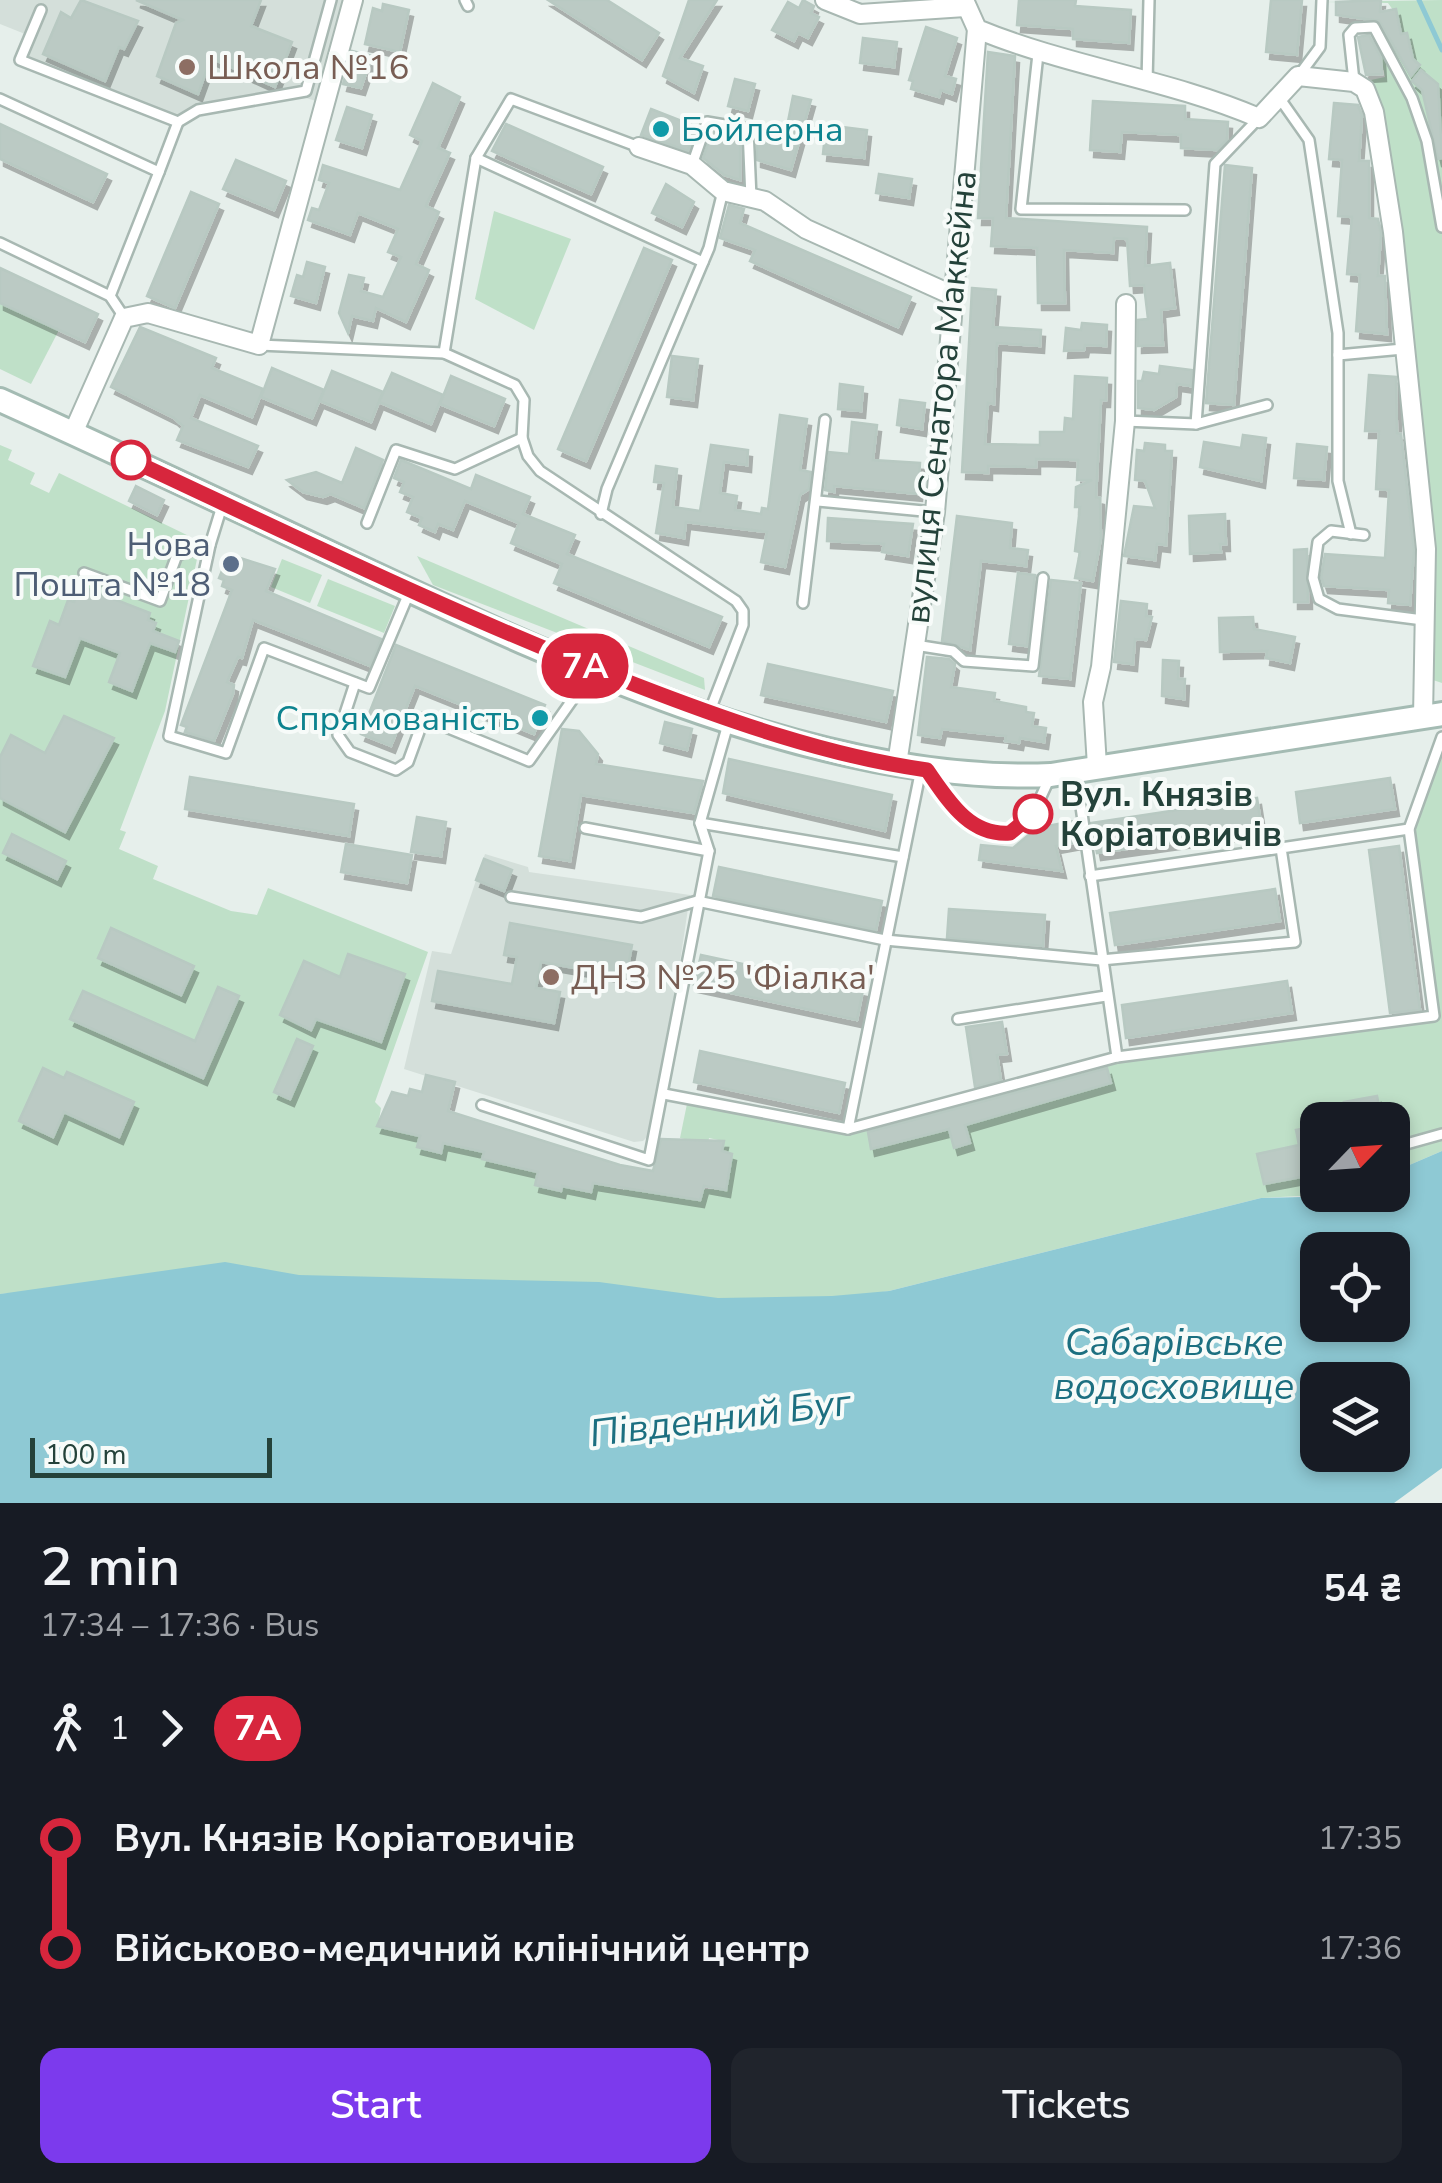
<!DOCTYPE html>
<html lang="en">
<head>
<meta charset="utf-8">
<style>
	:root { --surface:#171b24; --page:#20242c; --text:#f1f3f6; --muted:#9ea1a6; --accent:#7c3aed }
	body { margin:0; font-family:"Nunito Sans",sans-serif; background:var(--page); color:var(--text); height:100vh; display:flex; flex-direction:column; font-size:38px; white-space:nowrap }
	* { box-sizing:border-box; margin:0 }
	p { font-size:32px; color:var(--muted) }
	.icon { flex:none; width:55px; height:55px; fill:none; stroke:currentColor; stroke-width:2; stroke-linecap:round; stroke-linejoin:round }
	.map { position:relative; height:1503px; overflow:hidden }
	.sheet { display:flex; flex-direction:column; background:var(--surface); flex:1 }
	.sheet>* { flex:none }
	.badge { padding:0 20px; border-radius:32px; font-size:35px; line-height:65px }
	.needle { width:65px; rotate:65deg }
	.fabs { position:absolute; left:1300px; top:1102px; display:grid; gap:20px }
	.fabs a { display:grid; place-items:center; width:110px; height:110px; border-radius:20px; background:var(--surface); box-shadow:0 5px 15px #0003; font-size:50px }
	.scale { position:absolute; left:30px; bottom:25px; width:242px; box-sizing:border-box; padding-left:10px; border:5px solid #24423a; border-top:0; font-size:28px; line-height:35px; white-space:nowrap; color:#24423a; -webkit-text-stroke:8px #f7fbf9; paint-order:stroke }
	.map>.badge { position:absolute; translate:-50% -50%; box-shadow:0 0 0 5px #fff }
	.legs { display:flex; align-items:center; gap:15px; height:110px; padding:0 40px; font-size:32px }
	.legs p { margin-inline-start:auto }
	.head { display:flex; align-items:center; justify-content:space-between; height:170px; padding:0 40px }
	h1 { font-size:55px; font-weight:600; line-height:75px }
	.action { display:flex; gap:20px; margin-top:auto; padding:20px 40px }
	.action a { flex:1; height:115px; border-radius:20px; background:var(--accent); color:#fff; font-size:40px; font-weight:600; line-height:115px; text-align:center }
	.action a+a { background:var(--page); color:var(--text) }
	ul { padding:0 40px; list-style:none }
	li { display:flex; align-items:center; gap:35px; height:110px; font-size:38px }
	li i { display:grid; place-items:center; width:15px; height:100%; margin:0 12px; background:currentColor }
	li i::after { content:''; width:25px; height:25px; margin:-12px; border:8px solid; border-radius:50%; background:var(--surface) }
	li p { margin-inline-start:auto }
	li:first-child i { background:linear-gradient(#0000 50%,currentColor 0) }
	li:last-child i { background:linear-gradient(currentColor 50%,#0000 0) }
	.map>svg:first-child { display:block }
</style>
</head>
<body>
<div class="map">
<svg width="1442" height="1503" viewBox="0 0 1442 1503">
	<defs>
		<filter id="shadow"><feDropShadow dx="4" dy="7" stdDeviation="0" flood-color="#0004"/></filter>
	</defs>
	<rect width="100%" height="100%" fill="#e6efeb"/>
	<!-- built -->
	<g fill="#d4dfda">
		<path d="M0 0H353L326 104 296 95 198 110 178 122 20 60 30 36 0 24Z"/>
		<path d="M485 854 528 867 529 872 690 895 662 1083 650 1134 643 1141 634 1142 404 1069 432 951 451 954Z"/>
	</g>
	<!-- green -->
	<g fill="#bfe0c8">
		<path d="M1442 0V683L1421 676 1426 549 1371 80 1385 77 1376 31 1397 27 1398 17 1388 3 1322 2Z"/>
		<path d="M494 211 571 239 534 330 475 299Z"/>
		<path d="M0 303 59 330 31 384 0 369Z"/>
		<path d="M0 445 12 450 8 460 35 473 30 484 49 493 59 473 191 537 190 551 197 559 165 711 120 830 126 832 119 849 158 866 153 879 231 911 257 915 268 888 428 952 375 1102 381 1108 378 1126 423 1122 418 1148 440 1153 444 1138 466 1143V1148L484 1152 483 1159 538 1172 560 1191 562 1186 590 1192 593 1183 624 1190 625 1185 726 1190 732 1155 722 1151 723 1141 709 1138 708 1144 680 1138 688 1099 848 1129 1117 1057 1434 1016 1409 829 1442 754V1151L1393 1172 1392 1120H1318L1321 1195 1261 1198 889 1291 704 1321 202 1278 0 1294Z"/>
		<path d="M417 556 704 678 705 690 433 585Z"/>
		<path d="M282 559 322 575 310 603 271 587Z"/>
		<path d="M328 579 395 606 384 633 317 606Z"/>
	</g>
	<!-- water -->
	<path fill="#8ec9d4" fill-rule="evenodd" d="M1442 1151V1468L1394 1503H0V1294L225 1262 299 1275 599 1282 718 1298 832 1296 889 1291 1261 1198 1392 1195 1393 1172ZM1318 1250H1392V1325H1318ZM1318 1380H1392V1455H1318Z"/>
	<g fill="none" stroke-linecap="round" stroke-linejoin="round">
		<!-- stream -->
		<path stroke="#8ec9d4" stroke-width="5" d="M1419 0 1442 50"/>
	</g>
	<!-- building -->
	<g fill="#bbcac4" stroke="#b8c9c2" stroke-width="2.5" filter="url(#shadow)">
		<path d="M81 0 138 21 124 49 119 47 105 81 43 54 61 12 71 18Z"/>
		<path d="M136 0H261L251 26 292 42 275 87 211 58 198 94 157 76 176 23 183 20Z"/>
		<path d="M548 0H607L659 33 642 60Z"/>
		<path d="M689 0H717L680 58 703 66 694 93 663 76Z"/>
		<path d="M803 0 814 6 811 13 819 17 808 38 798 33 794 41 772 30 788 2 799 8Z"/>
		<path d="M1019 0H1076L1075 6 1131 10 1129 43 1073 39V29L1017 25Z"/>
		<path d="M1271 0H1302L1297 55 1266 52Z"/>
		<path d="M1381 0 1380 12 1396 9 1401 34 1407 33 1413 59 1420 65 1411 76 1379 21 1336 15V2Z"/>
		<path d="M383 4 409 10 400 52 365 44 373 8 382 11Z"/>
		<path d="M926 27 957 38 945 76 956 79 952 94 941 90 939 97 911 89 913 81 909 80Z"/>
		<path d="M1369 35 1381 57 1382 74 1366 75 1358 37Z"/>
		<path d="M863 38 897 42 894 67 860 63Z"/>
		<path d="M352 51 372 56 361 88 343 84Z"/>
		<path d="M988 52 1015 56 1006 218 1147 227 1145 266 1170 263 1175 308 1161 310 1163 345 1138 346V320L1148 319 1144 285 1130 286 1127 239 1114 238 1113 253 1064 250 1065 303H1038L1037 248 991 246 993 218H978Z"/>
		<path d="M1421 70 1438 84 1442 158 1438 159 1422 90 1412 81Z"/>
		<path d="M735 79 755 84 748 111 728 106Z"/>
		<path d="M433 83 460 97 438 148 450 153 426 206 439 212 416 264 429 270 406 322 376 308 373 321 352 316 348 333 339 313 349 275 364 278 361 291 383 297 401 257 388 252 398 229 358 213 350 235 308 220 312 208 319 210 329 183 319 180 323 165 400 190 422 141 410 135Z"/>
		<path d="M793 96 811 100 791 170 757 160V142H784Z"/>
		<path d="M1093 101 1185 106V119L1228 122 1227 140 1217 150 1181 148V135L1122 132 1120 152 1090 150Z"/>
		<path d="M1334 103 1358 105 1362 115 1359 161H1369V218L1378 219 1381 234 1378 276H1385L1387 334 1356 331 1360 275 1347 274 1352 217 1338 216 1342 160 1329 159Z"/>
		<path d="M347 107 372 115 362 148 336 140Z"/>
		<path d="M651 109 697 127 688 151 641 135Z"/>
		<path d="M0 124 107 174 93 202 0 159Z"/>
		<path d="M506 124 603 167 591 194 492 151Z"/>
		<path d="M826 125 867 130 864 158 823 154Z"/>
		<path d="M712 131 740 137V180L724 175 703 158Z"/>
		<path d="M236 160 286 181 274 210 223 189Z"/>
		<path d="M1225 165 1252 168 1234 405 1206 403Z"/>
		<path d="M879 174 912 179 909 198 876 193Z"/>
		<path d="M666 184 694 202 682 227 652 213Z"/>
		<path d="M191 192 219 204 175 308 147 296Z"/>
		<path d="M729 205 744 209 740 223 911 297 898 327 750 261 755 250 720 238Z"/>
		<path d="M644 248 672 260 586 461 558 449Z"/>
		<path d="M307 262 325 267 316 303 291 296 297 275 303 277Z"/>
		<path d="M0 268 98 314 85 342 0 303Z"/>
		<path d="M972 288 996 290 993 327 1041 330 1040 346 997 343 994 404 988 403 985 444 1040 445V432H1064L1065 418 1073 419 1075 376 1107 378 1106 400H1101L1096 497 1100 498 1101 538 1093 581 1075 578 1080 552 1075 551 1080 507H1075L1076 487 1092 480H1077L1078 460 1036 459V467L988 466V473L962 472Z"/>
		<path d="M1082 323 1107 325 1106 346 1085 345 1084 350 1064 351 1066 328 1081 330Z"/>
		<path d="M140 327 216 358 212 368 263 389 252 417 200 395 191 418 258 446 248 467 177 440 183 426 174 418 111 387Z"/>
		<path d="M672 356 698 359 693 400 667 397Z"/>
		<path d="M1160 366 1192 370 1191 386 1177 384 1176 397 1154 410 1138 408V381H1142L1144 372 1159 374Z"/>
		<path d="M272 368 324 390 312 418 261 397Z"/>
		<path d="M332 371 383 392 371 422 320 401Z"/>
		<path d="M392 373 443 395 431 424 379 402Z"/>
		<path d="M1369 375 1396 377 1397 433 1401 434 1414 550 1410 605 1388 603 1389 590 1324 586 1321 577 1325 554 1385 558 1389 490 1376 489 1379 431H1365Z"/>
		<path d="M451 376 505 399 494 426 440 404Z"/>
		<path d="M840 384 863 387 861 411 838 409Z"/>
		<path d="M900 400 925 403 922 429 897 425Z"/>
		<path d="M780 415 807 419 800 470 811 472 809 489 800 495 785 567 761 562 767 532 686 522 684 538 656 533 664 483 654 482 656 466 677 469 673 507 700 511 711 445 748 450 747 465 724 462 720 493 737 496 735 510 761 514 762 508 768 509Z"/>
		<path d="M852 422 877 425 873 460 920 463 918 494 834 486V492L825 490 829 452 849 454Z"/>
		<path d="M1243 435 1266 438 1261 481 1200 467 1204 442 1241 448Z"/>
		<path d="M1145 443 1165 445V451H1172L1166 545 1157 544 1155 560 1124 556 1134 506 1155 508 1145 481 1135 480 1137 450 1144 451Z"/>
		<path d="M1297 444 1327 447 1324 480 1294 478Z"/>
		<path d="M356 448 383 460 364 508 331 494 323 497 303 492 287 480 316 472 342 483Z"/>
		<path d="M401 460 471 489 476 475 530 497 523 514 575 535 567 554 722 617 709 647 554 583 562 564 511 543 519 523 465 501 453 530 438 524 435 532 419 525 422 518 407 512 413 497 400 492 404 482 394 478Z"/>
		<path d="M136 486 164 500 157 515 129 501Z"/>
		<path d="M1225 514 1226 544H1220L1221 552 1190 554 1189 516Z"/>
		<path d="M957 516 1012 523 1010 548 1028 550 1026 566 981 561 970 650 942 641Z"/>
		<path d="M828 518 913 524 908 556 882 552 884 544 827 541Z"/>
		<path d="M1307 549 1308 602H1294V550Z"/>
		<path d="M237 557 275 569 266 591 381 639 370 666 253 620 242 658 238 657 227 682 234 685 233 694 214 741 185 732 187 727 181 725 232 590 222 586 224 580 219 578 226 561Z"/>
		<path d="M1018 573 1035 575 1027 646 1009 644Z"/>
		<path d="M1051 580 1081 583 1070 679 1039 676Z"/>
		<path d="M88 589 150 613 148 620 156 623 153 631 179 641 175 652 150 643 132 691 109 682 120 653 80 638 65 677 33 666 50 621 59 625 68 600 74 602 77 593 85 596Z"/>
		<path d="M1121 601 1147 604 1146 616 1152 617 1146 640 1135 639 1133 664 1114 662Z"/>
		<path d="M1253 617 1254 629 1295 637 1290 663 1266 658 1267 651 1220 652 1219 618Z"/>
		<path d="M396 645 545 705 534 734 415 686 391 746 361 734Z"/>
		<path d="M927 657 949 659 955 664 951 687 995 693 994 701 1026 707V712L1034 713 1032 726 1046 728 1044 742 1020 738 1019 743 1005 741 1006 736 942 729 940 738 918 735Z"/>
		<path d="M1163 660 1179 661 1178 679H1185L1184 699 1162 696Z"/>
		<path d="M768 664 893 691 886 722 761 695Z"/>
		<path d="M64 716 114 738 65 832 0 798V757L11 735 45 753Z"/>
		<path d="M665 722 692 729 687 750 660 743Z"/>
		<path d="M562 729 579 731 598 754 596 764 703 781 694 813 581 795 570 861 539 856Z"/>
		<path d="M729 759 892 795 885 831 723 793Z"/>
		<path d="M190 777 354 804 349 836 185 809Z"/>
		<path d="M1390 778 1395 809 1300 823 1296 792Z"/>
		<path d="M1257 798 1262 830 1097 853 1091 823Z"/>
		<path d="M417 817 446 822 441 856 411 852Z"/>
		<path d="M1074 821 1078 842 1056 846 1062 871 979 860 981 845 1013 848 1037 828Z"/>
		<path d="M12 834 66 861 57 879 3 853Z"/>
		<path d="M346 844 412 855 407 883 341 872Z"/>
		<path d="M1399 846 1420 1010 1390 1013 1369 850Z"/>
		<path d="M484 859 512 870 504 891 476 880Z"/>
		<path d="M719 867 882 901 876 930 713 896Z"/>
		<path d="M1275 889 1280 921 1115 945 1110 913Z"/>
		<path d="M949 909 1045 915 1043 946 947 938Z"/>
		<path d="M510 923 632 945 626 977 541 962 536 988 560 992 554 1023 432 1001 438 971 512 984 517 957 504 955Z"/>
		<path d="M111 928 194 966 181 995 98 958Z"/>
		<path d="M348 954 405 974 381 1042 316 1019 311 1030 280 1015 304 961 340 977Z"/>
		<path d="M701 955 863 990 857 1020 694 985Z"/>
		<path d="M1287 981 1292 1013 1126 1038 1122 1005Z"/>
		<path d="M218 987 239 996 203 1078 70 1019 83 991 195 1041Z"/>
		<path d="M1002 1022 1007 1054 997 1055 1001 1080 975 1087 966 1027Z"/>
		<path d="M297 1039 313 1046 290 1099 274 1092Z"/>
		<path d="M700 1051 845 1083 839 1113 694 1082Z"/>
		<path d="M43 1068 64 1078 67 1072 134 1102 119 1137 64 1112 53 1137 19 1121Z"/>
		<path d="M1107 1068 1111 1083 965 1125 970 1143 954 1148 949 1129 871 1149 868 1132Z"/>
		<path d="M426 1075 455 1082 448 1111 620 1165 653 1171 661 1139 724 1141 722 1151 732 1154 726 1190 704 1186 700 1200 593 1183 591 1192 562 1186 561 1191 535 1185 538 1172 482 1159 484 1152 443 1143 441 1153 417 1147 420 1136 377 1126 392 1092 408 1096 410 1089 422 1092Z"/>
		<path d="M1377 1096 1382 1120H1348L1344 1102Z"/>
		<path d="M1315 1126 1318 1202 1312 1203 1306 1176 1264 1184 1257 1154 1299 1145 1296 1130Z"/>
	</g>
	<g fill="none" stroke-linecap="round" stroke-linejoin="round">
		<!-- lane casing -->
		<g stroke="#a8b8b2" stroke-width="14">
			<g id="lane">
				<path d="M465 0 468 6"/>
				<path d="M41 10 20 60 178 122 159 172"/>
				<path d="M1038 54 1021 209 1185 210"/>
				<path d="M1300 74 1320 47 1322 0"/>
				<path d="M1354 81 1349 35 1355 28 1374 27 1412 98 1427 141 1442 227"/>
				<path d="M1147 82 1149 0"/>
				<path d="M1278 96 1309 140 1338 333V481L1351 534"/>
				<path d="M0 99 159 172 110 296"/>
				<path d="M178 122 198 110 306 91 331 0"/>
				<path d="M476 158 703 262"/>
				<path d="M692 165 707 122 748 129 751 198"/>
				<path d="M0 243 110 296 124 317"/>
				<path d="M259 345 444 353 515 385 524 400 522 438 528 456 540 471 736 601 743 611V625L709 713"/>
				<path d="M444 353 476 158 511 99 639 147"/>
				<path d="M1338 355 1403 349"/>
				<path d="M1125 421 1196 424 1267 405"/>
				<path d="M1196 424 1215 164 1259 118"/>
				<path d="M818 501 934 512"/>
				<path d="M601 514 607 489 709 248 723 191"/>
				<path d="M367 523 396 450 455 469 522 438"/>
				<path d="M1364 535 1331 531 1318 542 1313 578 1319 599 1338 609 1423 620"/>
				<path d="M210 545 169 736 226 753 264 648 369 688 409 593"/>
				<path d="M84 573 160 601 177 555 210 545 222 506"/>
				<path d="M803 603 825 420"/>
				<path d="M915 645 953 651 964 661 1033 666 1043 578"/>
				<path d="M355 683 338 735 350 752 396 770 408 762 424 718 529 761 592 672"/>
				<path d="M928 772C950 803 966 828 1005 834L1033 814 1050 777"/>
				<path d="M1076 772 1117 1057"/>
				<path d="M700 823 903 857"/>
				<path d="M585 828 709 851"/>
				<path d="M1090 876 1281 848"/>
				<path d="M511 897 641 917 697 901 885 940 1101 960 1295 942 1281 848 1409 829"/>
				<path d="M958 1019 1106 996"/>
				<path d="M664 1094 848 1129 1117 1057 1434 1016 1409 829 1442 737"/>
				<path d="M482 1105 649 1160 709 851 700 823 728 724"/>
				<path d="M848 1129 921 769"/>
				<path d="M1392 1148 1442 1134"/>
			</g>
		</g>
		<!-- street casing -->
		<g stroke="#a8b8b2" stroke-width="22">
			<g id="street">
				<path d="M825 0 860 14 965 7"/>
				<path d="M964 0 977 29C1069 67 1168 79 1259 118L1298 76 1354 82 1365 89 1374 112 1393 232 1426 549 1423 717"/>
				<path d="M639 147 692 165 723 191 765 201 806 229 952 295"/>
				<path d="M73 433 124 318 148 313 259 345 353 0"/>
				<path d="M897 764 935 512 977 29"/>
				<path d="M1097 766 1093 702 1101 667 1125 421 1126 304"/>
			</g>
		</g>
		<!-- secondary casing -->
		<g stroke="#a4bbb3" stroke-width="28">
			<path id="secondary" d="M0 400C124 456 247 514 370 572 571 666 825 785 1051 775L1442 714"/>
		</g>
		<!-- lane -->
		<use href="#lane" stroke="#fff" stroke-width="9"/>
		<!-- street -->
		<use href="#street" stroke="#fff" stroke-width="18"/>
		<!-- secondary -->
		<use href="#secondary" stroke="#fff" stroke-width="22"/>
	</g>
	<g fill="none" stroke-linecap="round" stroke-linejoin="round">
		<!-- line-1 casing -->
		<g stroke="#fff" stroke-width="22">
			<path id="line-1" d="M131 460C298 538 464 619 636 685 729 721 828 756 927 770 948 800 969 836 1010 833L1033 814"/>
		</g>
		<!-- line-1 -->
		<use href="#line-1" stroke="#d7263d" stroke-width="15"/>
	</g>
	<!-- markers -->
	<g fill="#8d6e63" stroke="#f7fbf9" stroke-width="4">
		<circle cx="187" cy="67" r="10"/>
		<circle cx="551" cy="977" r="10"/>
	</g>
	<g fill="#0f9aa8" stroke="#f7fbf9" stroke-width="4">
		<circle cx="661" cy="129" r="10"/>
		<circle cx="540" cy="718" r="10"/>
	</g>
	<g fill="#fff" stroke="#d7263d" stroke-width="5">
		<circle cx="131" cy="460" r="18"/>
		<circle cx="1033" cy="814" r="18"/>
	</g>
	<circle fill="#5c6f8a" stroke="#f7fbf9" stroke-width="4" cx="231" cy="564" r="10"/>
	<g text-anchor="middle" dominant-baseline="central" stroke-width="8" stroke-linejoin="round" paint-order="stroke">
		<!-- education labels -->
		<g font-size="35" fill="#785e54" stroke="#f7fbf9" text-anchor="start">
			<text x="207" y="67">Школа №16</text>
			<text x="571" y="977">ДНЗ №25 'Фіалка'</text>
		</g>
		<!-- culture labels -->
		<g font-size="35" fill="#0d838f" stroke="#f7fbf9" text-anchor="start">
			<text x="681" y="129">Бойлерна</text>
			<text x="520" y="718" text-anchor="end">Спрямованість</text>
		</g>
		<!-- street labels -->
		<g font-size="35" fill="#24423a" stroke="#f7fbf9">
			<text transform="translate(941 397) rotate(-84)">вулиця Сенатора Маккейна</text>
		</g>
		<!-- service labels -->
		<g font-size="35" fill="#4e5e75" stroke="#f7fbf9" text-anchor="end">
			<text x="211" y="544">Нова<tspan x="211" dy="40">Пошта №18</tspan></text>
		</g>
		<!-- stop labels -->
		<g font-size="35" font-weight="bold" fill="#24423a" stroke="#f7fbf9" text-anchor="start">
			<text x="1060" y="794">Вул. Князів<tspan x="1060" dy="40">Коріатовичів</tspan></text>
		</g>
		<!-- water labels -->
		<g font-size="38" font-style="italic" fill="#1c6f80" stroke="#f7fbf9">
			<text x="1174" y="1342">Сабарівське<tspan x="1174" dy="44">водосховище</tspan></text>
			<text transform="translate(720 1418) rotate(-7)">Південний Буг</text>
		</g>
	</g>
</svg>
<div class="fabs">
<a><svg class="needle" viewBox="-14 -14 28 28"><path d="M0-13l5 13h-10z" fill="#e53935"/><path d="M0 13l5-13h-10z" fill="#9ea1a6"/></svg></a>
<a><svg class="icon" aria-label="locate" viewBox="0 0 24 24"><circle cx="12" cy="12" r="6"/><path d="M12 2v4M12 18v4M2 12h4M18 12h4"/></svg></a>
<a><svg class="icon" aria-label="layers" viewBox="0 0 24 24"><path d="M12 4l9 5-9 5-9-5zM3 14l9 5 9-5"/></svg></a>
</div>
<div class="scale">100 m</div>
<b class="badge" style="left:585px;top:666px;background:#d7263d;color:#fff">7А</b>
</div>
<section class="sheet">
<div class="head"><div><h1>2 min</h1><p>17:34 – 17:36 · Bus</p></div><b>54 ₴</b></div>
<div class="legs"><svg class="icon" aria-label="walk" viewBox="0 0 24 24"><circle cx="13" cy="4" r="2"/><path d="M13 8l-2 6 4 7M11 14l-3 7M7 12l3-4h3l4 4"/></svg>1<svg class="icon" aria-label="forward" viewBox="0 0 24 24"><path d="M9 5l7 7-7 7"/></svg><b class="badge" style="background:#d7263d;color:#fff">7А</b></div>
<ul>
<li><i style="color:#d7263d"></i><b>Вул. Князів Коріатовичів</b><p>17:35</p></li>
<li><i style="color:#d7263d"></i><b>Військово-медичний клінічний центр</b><p>17:36</p></li>
</ul>
<div class="action"><a>Start</a><a>Tickets</a></div>
</section>
</body>
</html>
